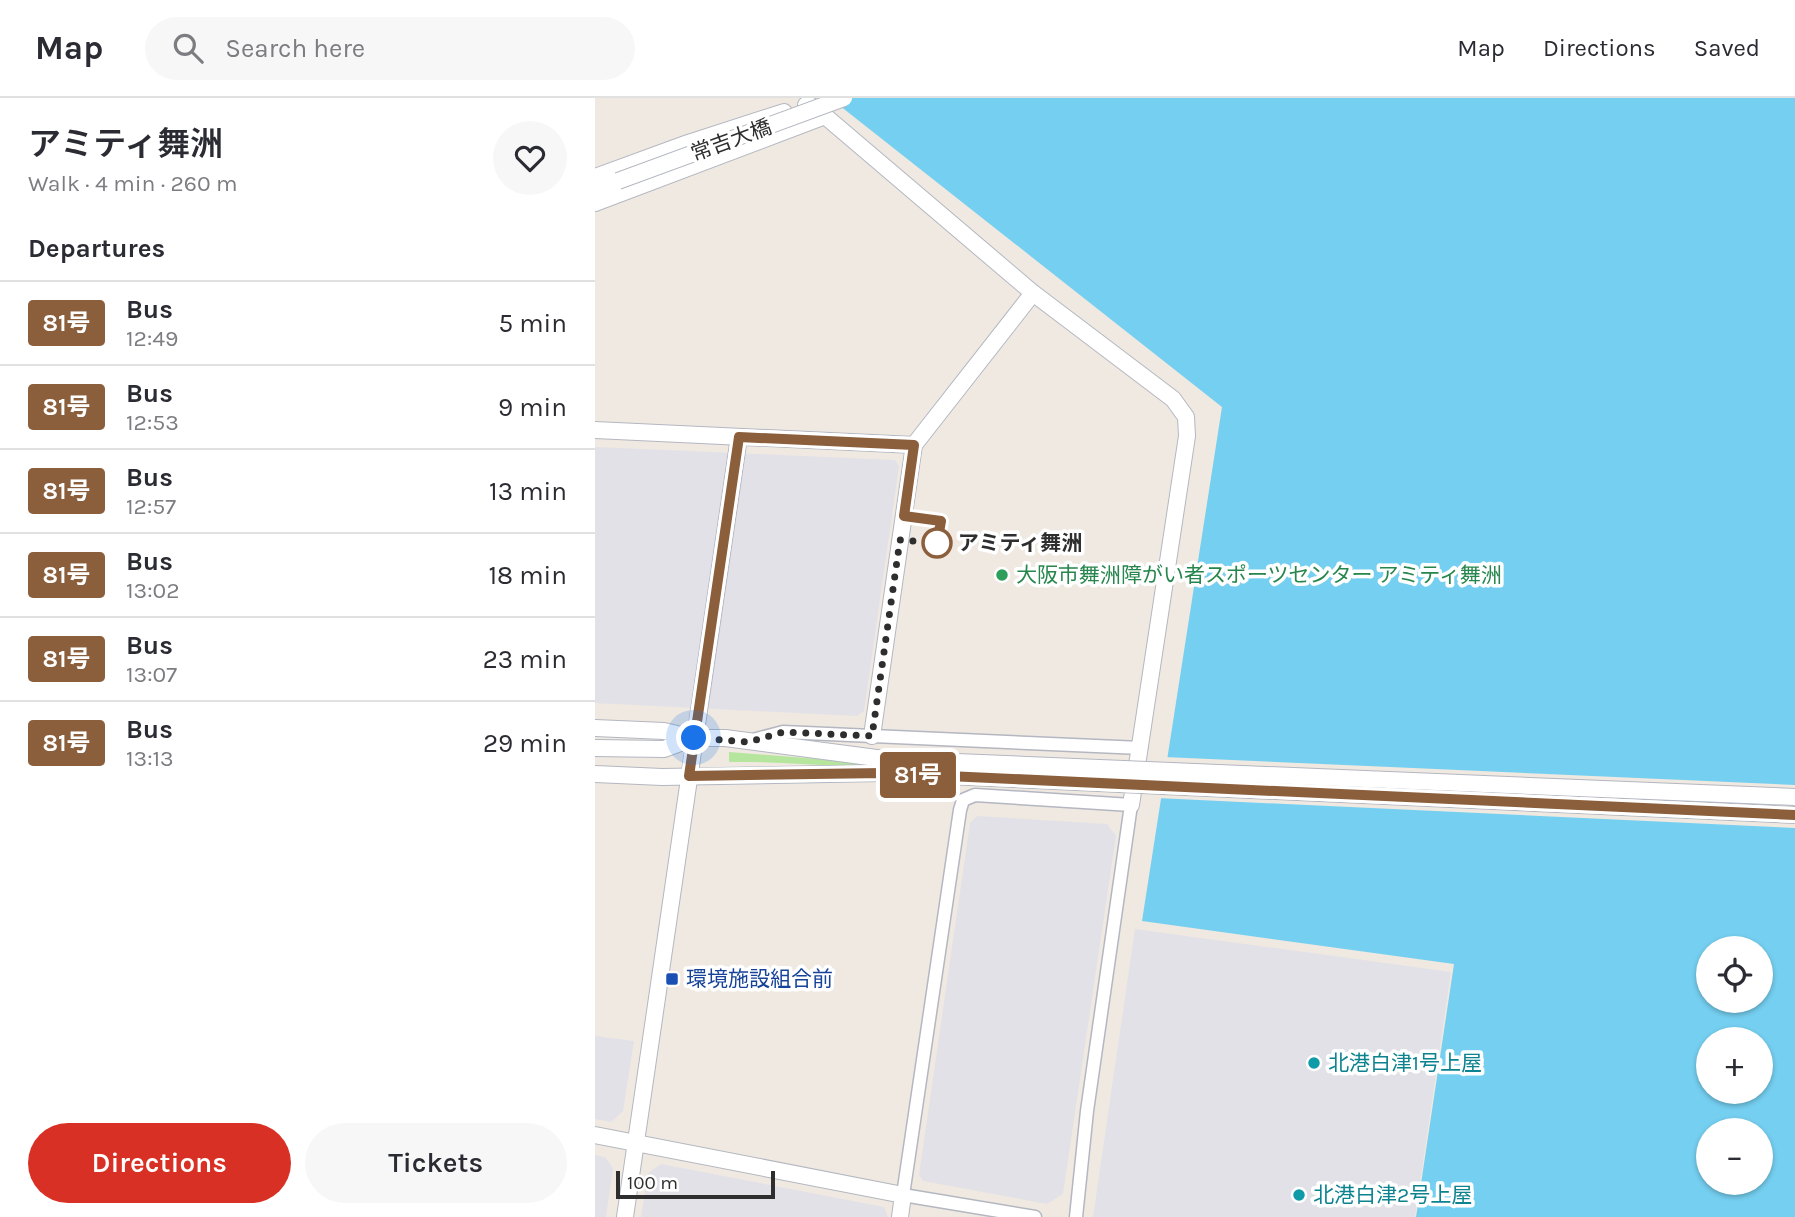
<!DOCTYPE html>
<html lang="en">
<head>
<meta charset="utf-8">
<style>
	:root { --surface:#fff; --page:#f7f7f7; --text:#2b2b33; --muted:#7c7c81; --line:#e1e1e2; --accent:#d93025 }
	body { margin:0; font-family:Karla,"Noto Sans JP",sans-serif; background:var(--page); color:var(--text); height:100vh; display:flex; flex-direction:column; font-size:26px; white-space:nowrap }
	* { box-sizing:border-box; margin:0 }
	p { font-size:23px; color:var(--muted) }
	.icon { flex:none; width:38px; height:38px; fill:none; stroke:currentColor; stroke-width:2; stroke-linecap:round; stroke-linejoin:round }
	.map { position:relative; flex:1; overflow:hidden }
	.side { display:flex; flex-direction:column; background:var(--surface); width:595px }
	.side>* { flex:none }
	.badge { padding:0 14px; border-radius:5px; font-size:24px; line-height:46px }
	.fabs { position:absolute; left:1101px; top:838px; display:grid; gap:14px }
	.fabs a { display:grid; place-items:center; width:77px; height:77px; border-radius:50%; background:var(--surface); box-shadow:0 2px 5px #0004; font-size:35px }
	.scale { position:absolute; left:21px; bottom:18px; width:159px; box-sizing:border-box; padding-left:7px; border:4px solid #2e2e2e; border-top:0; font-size:19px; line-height:24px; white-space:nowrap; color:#2e2e2e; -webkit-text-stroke:5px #fff; paint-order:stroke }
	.you { position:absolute; width:35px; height:35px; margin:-18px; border:5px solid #fff; border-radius:50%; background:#1a73e8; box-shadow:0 0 0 10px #1a73e833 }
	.map>.badge { position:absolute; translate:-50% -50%; box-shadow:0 0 0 4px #fff }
	h2 { padding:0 28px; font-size:26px; line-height:63px }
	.round { display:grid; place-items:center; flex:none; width:74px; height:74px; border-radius:37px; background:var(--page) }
	.summary { display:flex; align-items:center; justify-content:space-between; height:119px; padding:0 28px }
	h1 { font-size:33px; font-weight:600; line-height:52px }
	.action { display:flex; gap:14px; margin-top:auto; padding:14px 28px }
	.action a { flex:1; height:80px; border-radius:42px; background:var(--accent); color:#fff; font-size:28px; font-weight:600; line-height:80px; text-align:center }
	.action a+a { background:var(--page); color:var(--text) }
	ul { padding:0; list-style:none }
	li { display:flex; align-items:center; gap:21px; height:84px; padding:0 28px; border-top:2px solid var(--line) }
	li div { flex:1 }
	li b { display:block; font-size:26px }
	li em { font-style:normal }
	li .badge { min-width:77px; font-weight:700; text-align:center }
	header { display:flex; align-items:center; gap:42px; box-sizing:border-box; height:98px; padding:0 35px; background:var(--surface); border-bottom:2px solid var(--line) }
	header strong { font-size:33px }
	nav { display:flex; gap:38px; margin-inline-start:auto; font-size:24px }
	.search { width:490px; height:63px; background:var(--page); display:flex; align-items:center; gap:18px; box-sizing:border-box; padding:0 24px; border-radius:38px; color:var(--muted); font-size:26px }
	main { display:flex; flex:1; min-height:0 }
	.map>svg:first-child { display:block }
</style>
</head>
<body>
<header>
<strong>Map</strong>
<div class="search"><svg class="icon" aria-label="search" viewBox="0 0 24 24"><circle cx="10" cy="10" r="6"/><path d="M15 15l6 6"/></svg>Search here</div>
<nav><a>Map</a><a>Directions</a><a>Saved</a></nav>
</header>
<main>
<section class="side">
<div class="summary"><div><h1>アミティ舞洲</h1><p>Walk · 4 min · 260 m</p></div><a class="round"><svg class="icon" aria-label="heart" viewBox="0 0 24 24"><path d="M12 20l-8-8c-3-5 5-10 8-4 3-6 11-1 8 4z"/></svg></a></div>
<h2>Departures</h2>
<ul>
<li><span class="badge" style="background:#8b5e3c;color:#fff">81号</span><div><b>Bus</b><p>12:49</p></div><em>5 min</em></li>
<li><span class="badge" style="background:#8b5e3c;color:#fff">81号</span><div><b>Bus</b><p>12:53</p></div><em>9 min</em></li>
<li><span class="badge" style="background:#8b5e3c;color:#fff">81号</span><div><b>Bus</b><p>12:57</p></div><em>13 min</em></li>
<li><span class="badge" style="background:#8b5e3c;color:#fff">81号</span><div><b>Bus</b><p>13:02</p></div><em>18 min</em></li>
<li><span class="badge" style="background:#8b5e3c;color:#fff">81号</span><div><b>Bus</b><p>13:07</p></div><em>23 min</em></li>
<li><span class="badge" style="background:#8b5e3c;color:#fff">81号</span><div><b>Bus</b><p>13:13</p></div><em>29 min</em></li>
</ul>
<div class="action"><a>Directions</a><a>Tickets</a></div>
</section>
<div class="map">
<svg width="1200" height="1119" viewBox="0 0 1200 1119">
	<rect width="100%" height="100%" fill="#efe9e1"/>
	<!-- industrial -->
	<g fill="#e3e1e8">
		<path d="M0 349 300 362 304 368 269 613 262 618 0 605Z"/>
		<path d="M382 718 512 726 521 738 468 1096 452 1106 328 1083 324 1077 375 725Z"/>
		<path d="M540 831 856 874 820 1119H498Z"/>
		<path d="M0 938 39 943 28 1013 16 1024 0 1021Z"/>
		<path d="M0 1057 10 1059 18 1070 11 1119H0Z"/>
		<path d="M66 1066 289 1109 293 1119H46L53 1075Z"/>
	</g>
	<!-- green -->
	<path fill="#b6e59e" d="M134 654 285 666 286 669C235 669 185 663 134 664Z"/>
	<!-- water -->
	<path fill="#75cff0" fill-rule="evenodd" d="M235 0H1200V1119H821L859 866 547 823 627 309ZM1113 850H1166V903H1113ZM1113 942H1166V994H1113ZM1113 1032H1166V1085H1113Z"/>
	<!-- pier -->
	<path fill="#efe9e1" d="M569 659 1200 687V730L562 700Z"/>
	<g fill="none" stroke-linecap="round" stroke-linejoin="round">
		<!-- minor casing -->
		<g stroke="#b4b7c1" stroke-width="15">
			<g id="minor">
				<path d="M158 642 188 634 546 650"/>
				<path d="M440 1119 308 1097 365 712 368 702 380 697 536 707 492 1013 481 1119"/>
			</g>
		</g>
		<!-- tertiary casing -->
		<g stroke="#b4b7c1" stroke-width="18">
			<g id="tertiary">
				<path d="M211 7 213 6 230 18 438 195 578 301 591 319 592 338 536 707"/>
				<path d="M0 79 93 45 189 14"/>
				<path d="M0 92 23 83"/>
				<path d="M0 105 230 18"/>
				<path d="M0 332 319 347"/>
				<path d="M0 630 69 633 99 640H130L289 661"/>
				<path d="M277 638 319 347 438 195"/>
				<path d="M0 650 69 651 99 640"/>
				<path d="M0 676 67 679 288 675"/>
				<path d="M0 1037 308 1097 305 1119"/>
				<path d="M30 1119 144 339"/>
			</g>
		</g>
		<!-- minor -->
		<use href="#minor" stroke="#fff" stroke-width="12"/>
		<!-- tertiary -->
		<use href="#tertiary" stroke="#fff" stroke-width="16"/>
		<!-- tertiary-bridge casing -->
		<g stroke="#b4b7c1" stroke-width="18" stroke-linecap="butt">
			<g id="tertiary-bridge">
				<path d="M23 83 249 0"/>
				<path d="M289 661 1200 699"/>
				<path d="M288 675 1200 717"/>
			</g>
		</g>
		<!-- tertiary-bridge -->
		<use href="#tertiary-bridge" stroke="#fff" stroke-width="16"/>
	</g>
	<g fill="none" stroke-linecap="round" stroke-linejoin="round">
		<!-- line casing -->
		<g stroke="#fff" stroke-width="16">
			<path id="line" d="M342 445 346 423 309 418 319 347 144 339 94 678 288 675 1200 717"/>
		</g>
		<!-- line -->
		<use href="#line" stroke="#8b5e3c" stroke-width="10"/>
		<!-- walk -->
		<path stroke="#2e2e2e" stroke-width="7" stroke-dasharray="0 12.6" d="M99 640 154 644 188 634 277 638 305 442 342 445"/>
	</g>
	<!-- markers -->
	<circle fill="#fff" stroke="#8b5e3c" stroke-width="3.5" cx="342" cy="445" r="14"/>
	<circle fill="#2e9e5b" stroke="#fff" stroke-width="2.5" cx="407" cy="477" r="7"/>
	<rect fill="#1a4fb4" stroke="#fff" stroke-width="2.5" x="70" y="874" width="14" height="14" rx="3.5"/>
	<g fill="#0f9aa8" stroke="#fff" stroke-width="2.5">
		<circle cx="719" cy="965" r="7"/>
		<circle cx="704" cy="1097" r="7"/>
	</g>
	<g text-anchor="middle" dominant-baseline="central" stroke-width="7" stroke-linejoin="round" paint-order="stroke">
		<!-- street labels -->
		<g font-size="21" fill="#2e2e2e" stroke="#fff">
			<text transform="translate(136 42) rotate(-20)">常吉大橋</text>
		</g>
		<!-- stop labels -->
		<g font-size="21" font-weight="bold" fill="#2e2e2e" stroke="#fff" text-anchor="start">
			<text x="363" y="445">アミティ舞洲</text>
		</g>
		<!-- leisure labels -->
		<g font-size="21" fill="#27864d" stroke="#fff" text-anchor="start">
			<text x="421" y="477">大阪市舞洲障がい者スポーツセンター アミティ舞洲</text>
		</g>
		<!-- transit labels -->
		<g font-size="21" fill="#164399" stroke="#fff" text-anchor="start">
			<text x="91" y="881">環境施設組合前</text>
		</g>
		<!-- culture labels -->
		<g font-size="21" fill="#0d838f" stroke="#fff" text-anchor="start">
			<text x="733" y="965">北港白津1号上屋</text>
			<text x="718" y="1097">北港白津2号上屋</text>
		</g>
	</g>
</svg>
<div class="fabs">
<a><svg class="icon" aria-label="locate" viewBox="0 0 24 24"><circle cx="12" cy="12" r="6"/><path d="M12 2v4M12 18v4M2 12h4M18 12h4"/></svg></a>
<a>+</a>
<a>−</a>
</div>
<div class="scale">100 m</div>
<div class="you" style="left:99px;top:640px"></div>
<b class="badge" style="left:323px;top:677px;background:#8b5e3c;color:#fff">81号</b>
</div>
</main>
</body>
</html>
